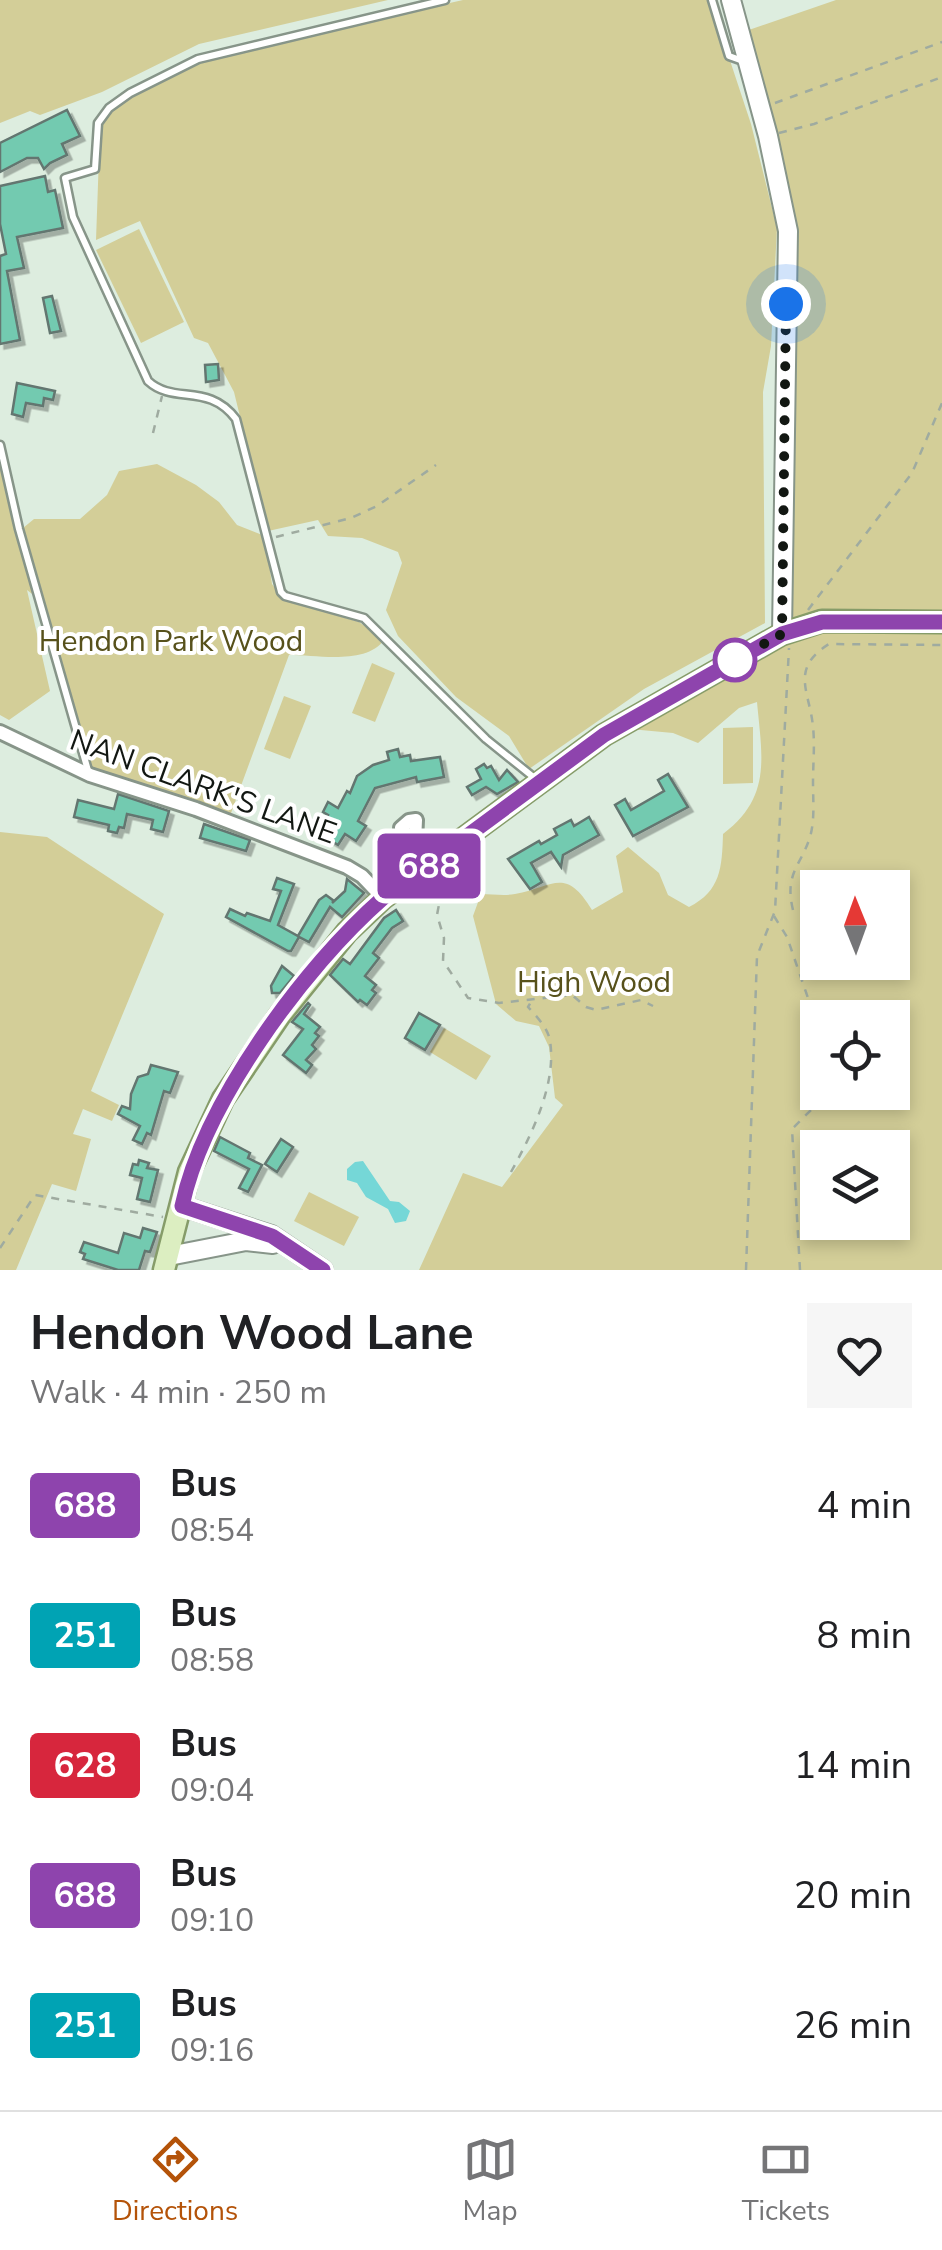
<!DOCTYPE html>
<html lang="en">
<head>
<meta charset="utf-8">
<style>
	:root { --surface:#fff; --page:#f6f6f6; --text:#202124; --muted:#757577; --line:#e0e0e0; --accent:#b45309 }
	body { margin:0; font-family:"Nunito Sans",sans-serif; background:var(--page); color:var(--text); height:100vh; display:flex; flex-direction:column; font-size:38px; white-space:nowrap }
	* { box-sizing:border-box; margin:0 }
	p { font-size:32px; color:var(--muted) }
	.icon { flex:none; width:55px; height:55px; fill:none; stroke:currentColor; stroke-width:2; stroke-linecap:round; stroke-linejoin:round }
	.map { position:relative; height:1270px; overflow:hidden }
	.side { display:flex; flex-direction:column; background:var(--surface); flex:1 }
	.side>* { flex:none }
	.badge { padding:0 20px; border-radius:8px; font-size:35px; line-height:65px }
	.needle { width:65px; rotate:359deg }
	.tools { position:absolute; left:800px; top:870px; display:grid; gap:20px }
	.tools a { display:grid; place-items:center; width:110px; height:110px; border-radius:0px; background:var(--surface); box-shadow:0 5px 15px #0003; font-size:50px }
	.you { position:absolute; width:50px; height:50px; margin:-25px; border:8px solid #fff; border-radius:50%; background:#1a73e8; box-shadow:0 0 0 15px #1a73e833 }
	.map>.badge { position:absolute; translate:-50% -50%; box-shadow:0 0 0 5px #fff }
	.round { display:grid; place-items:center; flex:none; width:105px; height:105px; border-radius:0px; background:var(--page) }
	.overview { display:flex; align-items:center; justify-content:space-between; height:170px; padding:0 30px }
	h1 { font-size:48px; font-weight:700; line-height:75px }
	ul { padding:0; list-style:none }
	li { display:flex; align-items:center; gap:30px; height:130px; padding:0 30px }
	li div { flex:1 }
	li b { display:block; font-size:38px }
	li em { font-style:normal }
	li .badge { min-width:110px; font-weight:700; text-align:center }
	.menu { display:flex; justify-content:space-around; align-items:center; height:140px; border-top:2px solid var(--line); background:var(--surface); font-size:28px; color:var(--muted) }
	.menu a { display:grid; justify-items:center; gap:5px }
	.menu .on { color:var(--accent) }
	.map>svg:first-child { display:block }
</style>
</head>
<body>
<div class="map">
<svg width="942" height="1270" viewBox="0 0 942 1270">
	<defs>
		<filter id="shadow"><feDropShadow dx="4.5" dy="4.5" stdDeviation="0" flood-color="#0004"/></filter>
	</defs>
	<rect width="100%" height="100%" fill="#ddeddf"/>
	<!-- green -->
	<g fill="#d3ce98" fill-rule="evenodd">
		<path d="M0 0H388L199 44 102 92 40 115 30 111 0 123Z"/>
		<path d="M463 0H710L751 124 777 228 771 346 763 392 765 623 644 689 529 769 509 736 456 697 398 636 386 610 402 563 398 552 362 538 328 536 318 520 268 531 234 392 208 343 194 338 140 221 96 240 100 128 112 110 136 94 214 56Z"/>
		<path d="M836 0H942V1270H419L463 1173 502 1187 563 1105 555 1098 549 1047 539 1026 516 1021 496 1004 473 916 481 894C492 894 504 896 515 894 554 887 565 866 592 910L623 892 616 856 628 847 659 873 668 895 689 907C721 891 722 867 723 834 772 797 762 757 757 702L739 708 698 743 673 733 630 729 777 641 788 231 740 33ZM818 888H892V962H818ZM818 1018H892V1092H818ZM818 1148H892V1222H818Z"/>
		<path d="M139 229 184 322 141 343 96 250Z"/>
		<path d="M157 464 196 485 219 502 237 525 265 536 272 584 284 600 359 622 384 640C366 665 318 655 289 655L227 824 90 775 40 600 27 590 50 691 9 720 0 715V468L17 533 34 519H80L107 495 119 471Z"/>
		<path d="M372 663 395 673 375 722 352 713Z"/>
		<path d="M284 696 311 706 290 759 264 749Z"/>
		<path d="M753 727V783L723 784V728Z"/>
		<path d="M0 832 47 837 164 914 91 1091 119 1105 112 1121 83 1109 73 1134 91 1139 76 1191 52 1184 16 1270H0Z"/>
		<path d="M444 1028 491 1056 476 1080 430 1052Z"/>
		<path d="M309 1192 359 1217 344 1246 294 1221Z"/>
	</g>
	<!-- water -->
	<path fill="#75d7d7" d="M363 1161 390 1201 399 1202 410 1211 406 1221 395 1223 388 1209 366 1197 357 1183 347 1180V1169L355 1162Z"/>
	<!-- building -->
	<g fill="#73cab0" stroke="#637670" stroke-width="2.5" filter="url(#shadow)">
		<path d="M67 110 80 136 62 144 67 155 50 163 44 169 38 158H27L0 172V143Z"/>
		<path d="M45 176 48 192 55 190 63 228 17 237 24 268 7 271 20 340 0 344V256L6 254 0 224V186Z"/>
		<path d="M52 296 61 331 50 333 43 298Z"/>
		<path d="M218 364 219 380 206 382 205 365Z"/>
		<path d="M17 383 55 391 53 400 44 398 43 406 26 403 23 417 12 414Z"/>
		<path d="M398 749 400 757 410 755 411 761 440 757 444 777 417 782 416 777 375 788 358 821 366 826 356 841 345 834 338 845 322 835 329 823 325 820 328 815 323 812 328 802 338 808 347 791 350 793 357 776 373 765 389 760 387 752Z"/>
		<path d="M484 764 487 768 491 766 499 780 507 770 518 782 497 794 486 787 472 795 467 787 481 779 476 769Z"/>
		<path d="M668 774 688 807 633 836 615 805 625 799 631 810 664 791 658 780Z"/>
		<path d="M118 794 169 811 163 832 151 829 153 820 127 814 124 828 119 827 117 833 108 831 109 825 74 817 78 800 114 809Z"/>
		<path d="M589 817 599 835 563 855 561 867 551 852 531 863 542 882 530 889 508 859 539 841 541 844 557 835 554 829 571 820 574 826Z"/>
		<path d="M204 824 250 840 246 851 200 838Z"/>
		<path d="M277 878 294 884 278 925 298 936 319 900 326 895 334 901 332 903 345 891 347 879 364 893 342 917 330 907 309 942 299 937 291 951H288L226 917 230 909 245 916 247 913 270 921 281 891 273 889Z"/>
		<path d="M396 910 403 921 392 928 373 953 379 958 365 976 376 985 372 990 376 993 367 1005 360 1000 358 1002 330 975 343 959 350 964 384 918Z"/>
		<path d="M282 966 294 976 280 993H272L271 986Z"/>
		<path d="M308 1003 310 1005 304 1014 320 1027 315 1033 319 1036 312 1045 316 1049 306 1060 312 1065 306 1073 283 1055 303 1029 292 1022Z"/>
		<path d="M419 1013 440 1025 425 1050 405 1038Z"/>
		<path d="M151 1065 178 1072 170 1093 164 1091 151 1135 147 1133 142 1144 133 1140 140 1126 118 1114 122 1106 130 1109 131 1094 138 1077 148 1074Z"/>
		<path d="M220 1137 250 1153 248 1158 262 1165 248 1192 239 1188 249 1169 214 1151Z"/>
		<path d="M281 1139 293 1147 277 1172 265 1164Z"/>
		<path d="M139 1160 149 1163 147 1168 158 1170 150 1202 137 1199 142 1178 130 1175 133 1164 138 1165Z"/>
		<path d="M143 1228 157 1232 150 1252 145 1251 139 1270H118L83 1259 85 1254 80 1252 84 1242 118 1253 124 1233 140 1238Z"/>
	</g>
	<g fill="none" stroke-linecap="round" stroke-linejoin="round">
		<!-- service casing -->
		<g stroke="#879589" stroke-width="11">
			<g id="service">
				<path d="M445 0 198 59 130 93 109 108 98 123 95 169 65 178 73 217 148 381C174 405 208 382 236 419L281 592 285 596 364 618 486 739 537 780"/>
				<path d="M712 0 729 56 743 61"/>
				<path d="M0 445 19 529 89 774"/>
			</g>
		</g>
		<!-- minor casing -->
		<g stroke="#879589" stroke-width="18">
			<g id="minor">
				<path d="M0 732 90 775 196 809 347 867 362 876 383 898"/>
				<path d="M415 842 403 837 401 828 409 821 416 820 415 842 432 863"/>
			</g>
		</g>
		<!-- secondary casing -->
		<g stroke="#879589" stroke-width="22">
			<g id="secondary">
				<path d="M731 0 768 136 788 231 782 634"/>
				<path d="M182 1206 271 1235 323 1270"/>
				<path d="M169 1256 246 1241 273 1244"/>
			</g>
		</g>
		<!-- primary casing -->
		<g stroke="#869c69" stroke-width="25">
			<path id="primary" d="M164 1270 189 1172 223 1099 280 1015 347 932 383 898 604 735 782 634 822 621 942 622"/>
		</g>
		<!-- path -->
		<g stroke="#9faba0" stroke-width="2.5" stroke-dasharray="8 8" stroke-linecap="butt">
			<path d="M775 103 942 42"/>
			<path d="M779 133 814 124 942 77"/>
			<path d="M153 433 162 396"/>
			<path d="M276 537 351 518 377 506 436 465"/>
			<path d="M808 610 912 473 942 403"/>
			<path d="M457 881 440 899 437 915 444 938 443 961 468 998 499 1003 572 995 586 1007 596 1010 641 1000 653 1006"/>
			<path d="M793 910C784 873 801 866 810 837 815 820 813 800 813 782 813 764 815 745 813 727 810 692 789 669 829 644L942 645"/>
			<path d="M774 916 787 937 818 1027"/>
			<path d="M511 1172C531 1136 557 1084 550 1041 548 1028 537 1017 528 1007L531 1002"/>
			<path d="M0 1248 35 1195 163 1217"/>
			<path d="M746 1270 757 956 775 911 789 648"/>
			<path d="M800 1270 792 1129 829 1092"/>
		</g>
		<!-- service -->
		<use href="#service" stroke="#fff" stroke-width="6"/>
		<!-- minor -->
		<use href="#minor" stroke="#fff" stroke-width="12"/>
		<!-- secondary -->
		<use href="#secondary" stroke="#fff" stroke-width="18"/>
		<!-- primary -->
		<use href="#primary" stroke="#dceec1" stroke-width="20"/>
	</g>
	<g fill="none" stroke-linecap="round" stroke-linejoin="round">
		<!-- line casing -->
		<g stroke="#fff" stroke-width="22">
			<path id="line" d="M323 1270 272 1236 182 1206C204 1103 304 967 383 898L604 735 782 634 822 622H942"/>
		</g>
		<!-- line -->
		<use href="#line" stroke="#8e44ad" stroke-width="15"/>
		<!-- walk -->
		<path stroke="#121712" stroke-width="10" stroke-dasharray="0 18" d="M735 660 726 665 782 634 786 304"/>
	</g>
	<!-- markers -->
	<circle fill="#fff" stroke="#8e44ad" stroke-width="5" cx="735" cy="660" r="20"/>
	<g text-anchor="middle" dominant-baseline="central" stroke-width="8" stroke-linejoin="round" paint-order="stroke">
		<!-- park labels -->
		<g font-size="30" fill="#57511b" stroke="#fff">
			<text x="171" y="641">Hendon Park Wood</text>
			<text x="594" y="982">High Wood</text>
		</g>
		<!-- street labels -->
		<g font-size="30" fill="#121712" stroke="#fff">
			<text transform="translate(203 787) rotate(20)">NAN CLARK'S LANE</text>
		</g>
	</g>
</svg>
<div class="tools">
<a><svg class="needle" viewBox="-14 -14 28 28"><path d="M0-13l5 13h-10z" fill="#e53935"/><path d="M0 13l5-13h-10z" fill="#757577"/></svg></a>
<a><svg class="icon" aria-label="locate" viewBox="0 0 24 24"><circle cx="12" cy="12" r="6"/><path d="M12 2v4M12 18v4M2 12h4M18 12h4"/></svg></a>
<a><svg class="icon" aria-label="layers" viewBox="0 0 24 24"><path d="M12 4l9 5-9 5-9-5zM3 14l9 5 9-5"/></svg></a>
</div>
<div class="you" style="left:786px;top:304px"></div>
<b class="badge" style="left:429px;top:866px;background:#8e44ad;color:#fff">688</b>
</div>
<section class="side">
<div class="overview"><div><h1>Hendon Wood Lane</h1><p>Walk · 4 min · 250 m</p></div><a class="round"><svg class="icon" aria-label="heart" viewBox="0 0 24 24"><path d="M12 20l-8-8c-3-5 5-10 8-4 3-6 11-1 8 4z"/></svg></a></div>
<ul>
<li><span class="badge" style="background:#8e44ad;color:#fff">688</span><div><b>Bus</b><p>08:54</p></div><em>4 min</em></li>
<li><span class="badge" style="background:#00a3b4;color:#fff">251</span><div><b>Bus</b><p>08:58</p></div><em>8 min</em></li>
<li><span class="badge" style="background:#d7263d;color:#fff">628</span><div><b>Bus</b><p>09:04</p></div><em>14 min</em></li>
<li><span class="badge" style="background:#8e44ad;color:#fff">688</span><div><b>Bus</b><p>09:10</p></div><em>20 min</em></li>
<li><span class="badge" style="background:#00a3b4;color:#fff">251</span><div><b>Bus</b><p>09:16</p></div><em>26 min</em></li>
</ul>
</section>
<nav class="menu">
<a class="on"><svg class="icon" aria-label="directions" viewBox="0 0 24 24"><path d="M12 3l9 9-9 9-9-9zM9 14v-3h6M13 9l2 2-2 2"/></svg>Directions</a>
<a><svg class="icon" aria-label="map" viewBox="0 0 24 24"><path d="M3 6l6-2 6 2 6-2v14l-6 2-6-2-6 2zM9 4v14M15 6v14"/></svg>Map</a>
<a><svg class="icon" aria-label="tickets" viewBox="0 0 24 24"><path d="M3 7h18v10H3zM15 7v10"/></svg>Tickets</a>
</nav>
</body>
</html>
